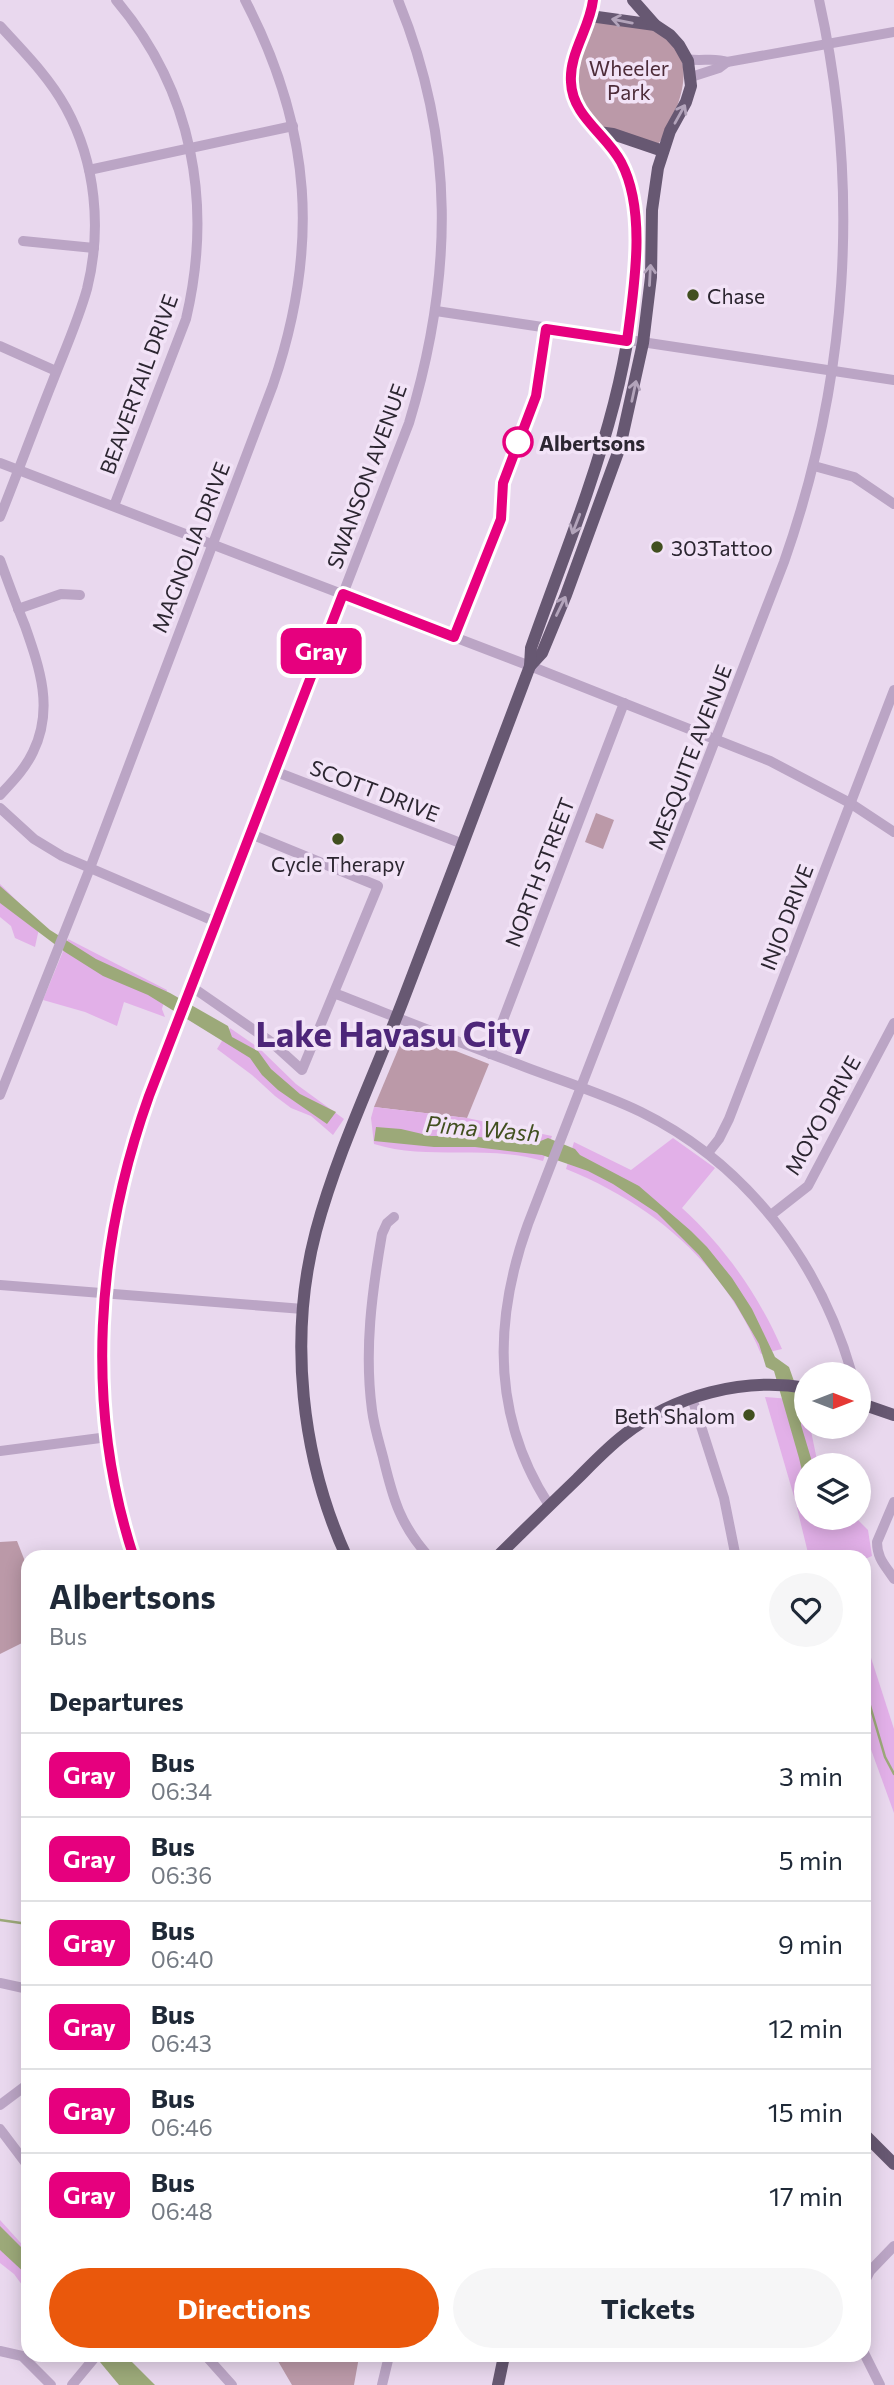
<!DOCTYPE html>
<html lang="en">
<head>
<meta charset="utf-8">
<style>
	:root { --surface:#fff; --page:#f6f6f7; --text:#1f2937; --muted:#747a83; --line:#e0e1e3; --accent:#ea580c }
	body { margin:0; font-family:Commissioner,sans-serif; background:var(--page); color:var(--text); height:100vh; display:flex; flex-direction:column; font-size:26px; white-space:nowrap }
	* { box-sizing:border-box; margin:0 }
	p { font-size:23px; color:var(--muted) }
	.icon { flex:none; width:38px; height:38px; fill:none; stroke:currentColor; stroke-width:2; stroke-linecap:round; stroke-linejoin:round }
	.map { position:relative; flex:1; overflow:hidden }
	.details { position:absolute; left:21px; top:1550px; width:850px; height:812px; display:flex; flex-direction:column; background:var(--surface); border-radius:21px; box-shadow:0 4px 18px #0003 }
	.details>* { flex:none }
	.badge { padding:0 14px; border-radius:10px; font-size:24px; line-height:46px }
	.needle { width:46px; rotate:90deg }
	.controls { position:absolute; left:794px; top:1362px; display:grid; gap:14px }
	.controls a { display:grid; place-items:center; width:77px; height:77px; border-radius:50%; background:var(--surface); box-shadow:0 4px 18px #0003; font-size:35px }
	.map>.badge { position:absolute; translate:-50% -50%; box-shadow:0 0 0 4px #fff }
	h2 { padding:0 28px; font-size:26px; line-height:63px }
	.round { display:grid; place-items:center; flex:none; width:74px; height:74px; border-radius:37px; background:var(--page) }
	.headline { display:flex; align-items:center; justify-content:space-between; height:119px; padding:0 28px }
	h1 { font-size:33px; font-weight:700; line-height:52px }
	.button { display:flex; gap:14px; margin-top:auto; padding:14px 28px }
	.button a { flex:1; height:80px; border-radius:42px; background:var(--accent); color:#fff; font-size:28px; font-weight:700; line-height:80px; text-align:center }
	.button a+a { background:var(--page); color:var(--text) }
	ul { padding:0; list-style:none }
	li { display:flex; align-items:center; gap:21px; height:84px; padding:0 28px; border-top:2px solid var(--line) }
	li div { flex:1 }
	li b { display:block; font-size:26px }
	li em { font-style:normal }
	li .badge { min-width:77px; font-weight:700; text-align:center }
	.map>svg:first-child { display:block }
</style>
</head>
<body>
<div class="map">
<svg width="894" height="2385" viewBox="0 0 894 2385">
	<rect width="100%" height="100%" fill="#e9d8ee"/>
	<!-- green -->
	<g fill="#bb99a8">
		<path d="M594 22C613 24 637 23 654 31 694 50 687 87 671 121 667 129 664 138 658 144L605 128 590 116 577 92 576 73Z"/>
		<path d="M596 813 614 820 603 849 585 842Z"/>
		<path d="M405 1033 423 1038 489 1064 467 1118 374 1107Z"/>
		<path d="M17 1541 28 1569V1640L0 1654V1542Z"/>
		<path d="M275 2356H384L380 2358 359 2357 354 2385H292Z"/>
	</g>
	<!-- sand -->
	<g fill="#e2b0e8">
		<path d="M0 884 40 924 35 947 15 938 11 926 0 917Z"/>
		<path d="M68 939 167 990 162 1009 165 1017 124 1002 117 1026 85 1012 43 1000Z"/>
		<path d="M230 1028 259 1048 296 1084 344 1119 333 1135 311 1116 291 1108 275 1096 252 1075 217 1049Z"/>
		<path d="M374 1107 467 1118 552 1136 543 1161C488 1144 428 1161 374 1144L371 1118Z"/>
		<path d="M673 1138 715 1168 682 1208C725 1247 759 1296 782 1349L761 1354C724 1265 655 1205 566 1169L574 1142 631 1170Z"/>
		<path d="M765 1397 804 1400 807 1426H810L818 1465H807V1517H855L868 1530 872 1556 865 1559 809 1557 795 1500Z"/>
		<path d="M864 1636 894 1729V1813L865 1733Z"/>
		<path d="M0 2220 28 2251V2293L14 2274 0 2263Z"/>
	</g>
	<!-- water -->
	<g fill="#9ca979">
		<path d="M0 886 50 930 96 959 170 993 228 1026 232 1037 258 1051 271 1069 300 1094 336 1112 327 1124 278 1090 262 1075 250 1058 148 995 103 976 65 952 0 903Z"/>
		<path d="M376 1127 401 1129 431 1136H471L533 1144 548 1138 575 1149 580 1155 639 1186 691 1231 707 1247 732 1278 752 1309 775 1357 789 1367 801 1401V1425L813 1465H807V1492L799 1458 774 1371 766 1367 759 1344 734 1301 699 1255 657 1213 613 1184 588 1171 542 1155 475 1147H434L374 1141Z"/>
		<path d="M0 2226 28 2254V2276L0 2250Z"/>
		<path d="M95 2356H126L155 2385H119Z"/>
	</g>
	<g fill="none" stroke-linecap="round" stroke-linejoin="round">
		<!-- stream -->
		<g stroke="#9ca979" stroke-width="2.5">
			<path d="M864 1685 885 1757 894 1774"/>
			<path d="M0 1920 28 1924"/>
		</g>
		<!-- minor -->
		<g stroke="#bba5c5" stroke-width="10">
			<path d="M0 26C24 52 49 77 66 108 96 163 102 229 87 289 78 321 64 352 52 383 34 428 18 472 0 517"/>
			<path d="M687 59C701 62 714 57 727 62L894 32"/>
			<path d="M691 77 719 68 727 62"/>
			<path d="M89 170 293 126"/>
			<path d="M23 241 94 248"/>
			<path d="M436 311 894 380"/>
			<path d="M0 346 56 371"/>
			<path d="M0 463 530 666 770 761 850 803 894 832"/>
			<path d="M814 466 854 477 894 504"/>
			<path d="M114 506 186 319C213 204 193 91 116 0"/>
			<path d="M0 560C8 582 16 604 25 626 40 669 54 709 33 752 25 769 12 782 0 795"/>
			<path d="M18 609 61 594 80 595"/>
			<path d="M274 771 463 844"/>
			<path d="M0 808 34 839 62 856 216 922"/>
			<path d="M192 987 270 1041 302 1070 378 886 251 834"/>
			<path d="M334 993C393 1016 453 1040 512 1062 555 1079 600 1092 641 1112 747 1164 820 1262 852 1374"/>
			<path d="M490 1054 624 703"/>
			<path d="M0 1095 90 868 273 385C320 247 312 129 245 0"/>
			<path d="M708 1153 719 1139 729 1119 894 690"/>
			<path d="M771 1215 808 1186 894 1023"/>
			<path d="M394 1217 387 1223 382 1234C372 1292 364 1350 372 1410 374 1426 379 1442 383 1457 393 1499 400 1525 430 1558"/>
			<path d="M0 1285 303 1309"/>
			<path d="M692 1398 724 1498 736 1558"/>
			<path d="M0 1451 108 1437"/>
			<path d="M894 1502 877 1542C877 1559 886 1566 894 1579"/>
			<path d="M549 1505C492 1417 493 1321 528 1224L784 562C848 380 861 188 819 0"/>
			<path d="M134 1558C84 1406 96 1243 149 1096L409 423C453 278 456 141 398 0"/>
			<path d="M0 1983 28 1989"/>
			<path d="M0 2105 28 2084"/>
			<path d="M0 2129 28 2166"/>
			<path d="M864 2283 870 2271 894 2246"/>
			<path d="M0 2351 22 2356 51 2385"/>
			<path d="M864 2353 880 2385"/>
			<path d="M206 2356 232 2385"/>
			<path d="M72 2385 96 2356"/>
			<path d="M382 2385 389 2356"/>
		</g>
		<!-- major -->
		<g stroke="#675872" stroke-width="12">
			<path d="M590 16 655 25"/>
			<path d="M598 132 613 134 663 151"/>
			<path d="M530 666 542 653 566 595 620 447 643 343 651 277 652 210 658 168 670 131 686 102 691 86 688 61 679 45 670 35 655 25 633 0"/>
			<path d="M859 1403 894 1415"/>
			<path d="M347 1558C301 1458 288 1337 316 1231 337 1153 373 1078 402 1003 445 891 488 778 530 666L531 648C580 509 644 368 635 217 634 192 627 168 612 148 596 127 572 110 571 82 570 53 590 28 592 0"/>
			<path d="M496 1558C523 1531 550 1505 577 1479 592 1464 607 1448 624 1435 674 1395 744 1377 807 1388"/>
			<path d="M864 2134 894 2164"/>
			<path d="M498 2385 504 2356"/>
		</g>
	</g>
	<!-- one-way arrows -->
	<defs><path id="oneway-shaft" d="M-6 0H5M1.5-3L5.5 0L1.5 3" fill="none" stroke-width="1.6" stroke-linecap="round" stroke-linejoin="round" transform="scale(1.75)"/></defs>
	<g stroke="#b3a4bb">
		<use href="#oneway-shaft" transform="translate(622 21) rotate(-169)"/>
		<use href="#oneway-shaft" transform="translate(680 114) rotate(-61)"/>
		<use href="#oneway-shaft" transform="translate(650 275) rotate(-87)"/>
		<use href="#oneway-shaft" transform="translate(634 391) rotate(-78)"/>
		<use href="#oneway-shaft" transform="translate(576 524) rotate(111)"/>
		<use href="#oneway-shaft" transform="translate(561 606) rotate(-64)"/>
	</g>
	<g fill="none" stroke-linecap="round" stroke-linejoin="round">
		<!-- line casing -->
		<g stroke="#fff" stroke-width="16">
			<path id="line" d="M134 1558C84 1406 96 1244 149 1096L343 594 454 637 501 519 503 483 536 396 546 329 627 341C634 287 647 211 621 162 606 134 572 116 571 82 569 53 590 28 593 0"/>
		</g>
		<!-- line -->
		<use href="#line" stroke="#e6007e" stroke-width="10"/>
	</g>
	<!-- markers -->
	<g fill="#414f1f" stroke="#f2e3f7" stroke-width="2.5">
		<circle cx="693" cy="295" r="7"/>
		<circle cx="657" cy="547" r="7"/>
		<circle cx="338" cy="839" r="7"/>
		<circle cx="749" cy="1415" r="7"/>
	</g>
	<circle fill="#fff" stroke="#e6007e" stroke-width="3.5" cx="518" cy="442" r="14"/>
	<g text-anchor="middle" dominant-baseline="central" stroke-width="7" stroke-linejoin="round" paint-order="stroke">
		<!-- park labels -->
		<g font-size="21" fill="#4d2c39" stroke="#f2e3f7">
			<text x="629" y="67">Wheeler<tspan x="629" dy="24">Park</tspan></text>
		</g>
		<!-- poi labels -->
		<g font-size="21" fill="#2c2631" stroke="#f2e3f7" text-anchor="start">
			<text x="707" y="295">Chase</text>
			<text x="671" y="547">303Tattoo</text>
			<text x="338" y="863" text-anchor="middle">Cycle Therapy</text>
			<text x="735" y="1415" text-anchor="end">Beth Shalom</text>
		</g>
		<!-- street labels -->
		<g font-size="21" fill="#2c2631" stroke="#f2e3f7">
			<text transform="translate(138 384) rotate(-70)">BEAVERTAIL DRIVE</text>
			<text transform="translate(366 476) rotate(-70)">SWANSON AVENUE</text>
			<text transform="translate(190 547) rotate(-69)">MAGNOLIA DRIVE</text>
			<text transform="translate(689 757) rotate(-69)">MESQUITE AVENUE</text>
			<text transform="translate(375 790) rotate(21)">SCOTT DRIVE</text>
			<text transform="translate(539 872) rotate(-69)">NORTH STREET</text>
			<text transform="translate(786 917) rotate(-69)">INJO DRIVE</text>
			<text transform="translate(822 1115) rotate(-61)">MOYO DRIVE</text>
		</g>
		<!-- stop labels -->
		<g font-size="21" font-weight="bold" fill="#2c2631" stroke="#f2e3f7" text-anchor="start">
			<text x="539" y="442">Albertsons</text>
		</g>
		<!-- water labels -->
		<g font-size="23" font-style="italic" fill="#414f1f" stroke="#f2e3f7">
			<text transform="translate(483 1128) rotate(5)">Pima Wash</text>
		</g>
		<!-- town labels -->
		<g font-size="35" font-weight="bold" fill="#4d2679" stroke="#f2e3f7">
			<text x="393" y="1032">Lake Havasu City</text>
		</g>
	</g>
</svg>
<div class="controls">
<a><svg class="needle" viewBox="-14 -14 28 28"><path d="M0-13l5 13h-10z" fill="#e53935"/><path d="M0 13l5-13h-10z" fill="#747a83"/></svg></a>
<a><svg class="icon" aria-label="layers" viewBox="0 0 24 24"><path d="M12 4l9 5-9 5-9-5zM3 14l9 5 9-5"/></svg></a>
</div>
<b class="badge" style="left:321px;top:651px;background:#e6007e;color:#fff">Gray</b>
<section class="details">
<div class="headline"><div><h1>Albertsons</h1><p>Bus</p></div><a class="round"><svg class="icon" aria-label="heart" viewBox="0 0 24 24"><path d="M12 20l-8-8c-3-5 5-10 8-4 3-6 11-1 8 4z"/></svg></a></div>
<h2>Departures</h2>
<ul>
<li><span class="badge" style="background:#e6007e;color:#fff">Gray</span><div><b>Bus</b><p>06:34</p></div><em>3 min</em></li>
<li><span class="badge" style="background:#e6007e;color:#fff">Gray</span><div><b>Bus</b><p>06:36</p></div><em>5 min</em></li>
<li><span class="badge" style="background:#e6007e;color:#fff">Gray</span><div><b>Bus</b><p>06:40</p></div><em>9 min</em></li>
<li><span class="badge" style="background:#e6007e;color:#fff">Gray</span><div><b>Bus</b><p>06:43</p></div><em>12 min</em></li>
<li><span class="badge" style="background:#e6007e;color:#fff">Gray</span><div><b>Bus</b><p>06:46</p></div><em>15 min</em></li>
<li><span class="badge" style="background:#e6007e;color:#fff">Gray</span><div><b>Bus</b><p>06:48</p></div><em>17 min</em></li>
</ul>
<div class="button"><a>Directions</a><a>Tickets</a></div>
</section>
</div>
</body>
</html>
